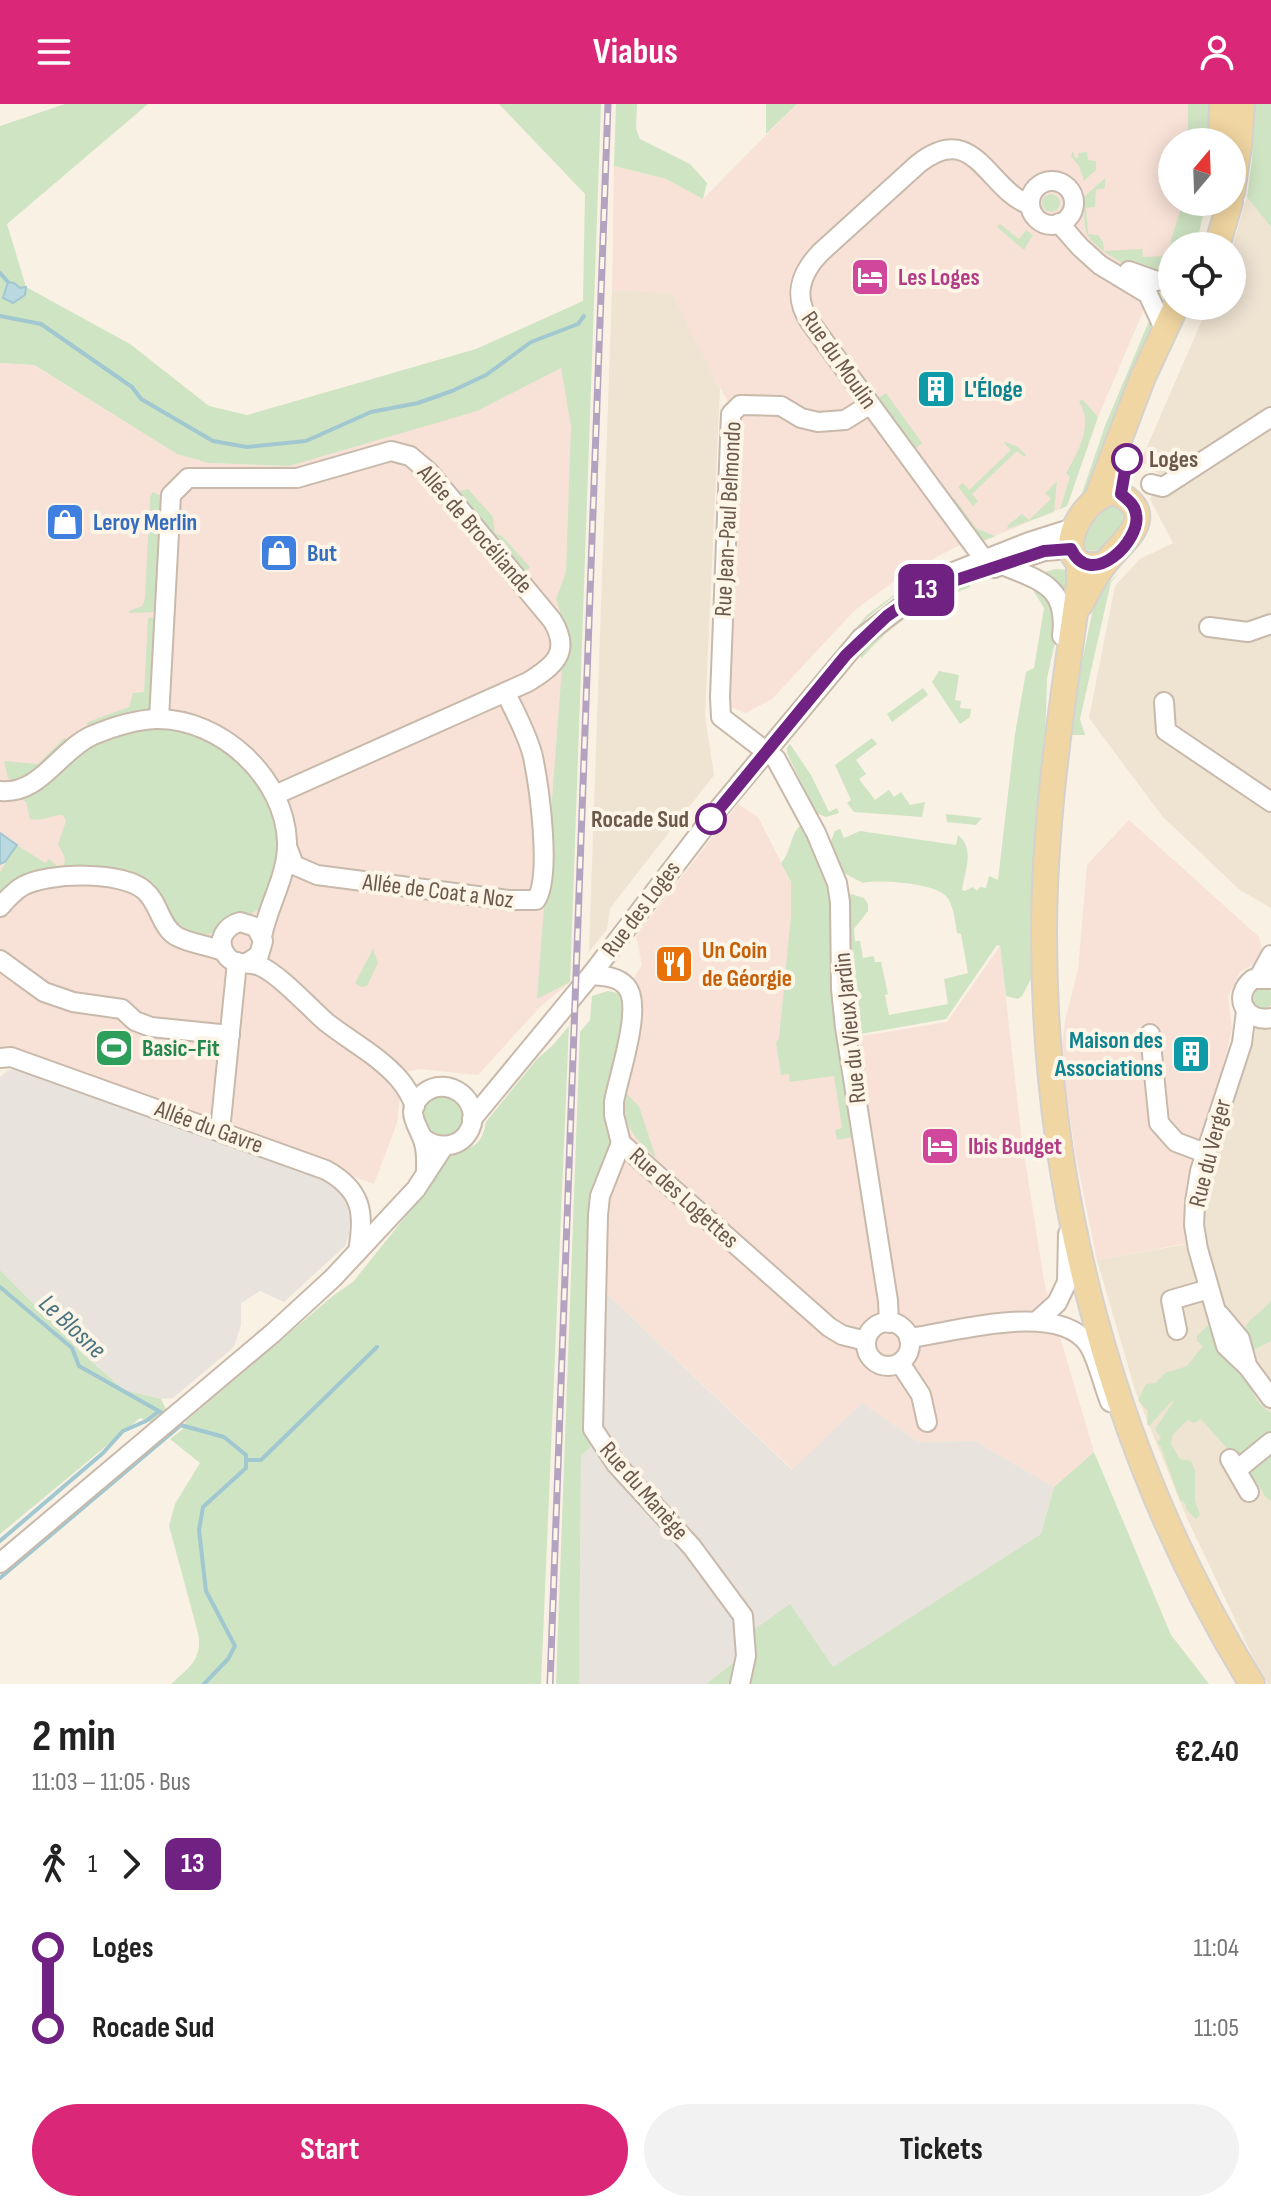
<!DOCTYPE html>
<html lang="en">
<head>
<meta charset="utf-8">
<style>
	:root { --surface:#fff; --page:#f2f2f2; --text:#222; --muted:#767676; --accent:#db2777 }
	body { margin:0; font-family:"Sofia Sans Condensed",sans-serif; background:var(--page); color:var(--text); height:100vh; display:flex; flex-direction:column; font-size:30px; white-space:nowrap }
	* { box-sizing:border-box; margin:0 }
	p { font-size:26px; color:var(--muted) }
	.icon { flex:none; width:44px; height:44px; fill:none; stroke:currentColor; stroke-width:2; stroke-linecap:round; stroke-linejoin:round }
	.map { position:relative; height:1580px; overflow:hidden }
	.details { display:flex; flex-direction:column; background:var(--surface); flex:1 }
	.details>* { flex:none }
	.badge { padding:0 16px; border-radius:12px; font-size:28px; line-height:52px }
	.needle { width:52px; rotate:19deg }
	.tools { position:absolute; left:1158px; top:24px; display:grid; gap:16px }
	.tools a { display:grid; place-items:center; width:88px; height:88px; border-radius:50%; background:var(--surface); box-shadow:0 4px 20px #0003; font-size:40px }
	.map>.badge { position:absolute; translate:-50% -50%; box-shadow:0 0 0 4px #fff }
	.legs { display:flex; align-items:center; gap:12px; height:88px; padding:0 32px; font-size:26px }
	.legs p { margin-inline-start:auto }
	.summary { display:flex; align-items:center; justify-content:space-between; height:136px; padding:0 32px }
	h1 { font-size:44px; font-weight:700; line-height:60px }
	.action { display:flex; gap:16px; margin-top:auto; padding:16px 32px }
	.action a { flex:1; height:92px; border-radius:48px; background:var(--accent); color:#fff; font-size:32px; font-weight:700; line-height:92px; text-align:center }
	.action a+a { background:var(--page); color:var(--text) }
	ul { padding:0 32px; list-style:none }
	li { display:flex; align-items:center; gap:28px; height:80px; font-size:30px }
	li i { display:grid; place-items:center; width:12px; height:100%; margin:0 10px; background:currentColor }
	li i::after { content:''; width:20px; height:20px; margin:-10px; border:6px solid; border-radius:50%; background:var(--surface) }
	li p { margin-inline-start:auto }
	li:first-child i { background:linear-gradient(#0000 50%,currentColor 0) }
	li:last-child i { background:linear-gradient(currentColor 50%,#0000 0) }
	header { display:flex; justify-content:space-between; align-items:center; height:104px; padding:0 32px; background:var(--accent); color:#fff; font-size:36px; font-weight:700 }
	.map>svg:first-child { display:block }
</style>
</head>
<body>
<header><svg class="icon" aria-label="menu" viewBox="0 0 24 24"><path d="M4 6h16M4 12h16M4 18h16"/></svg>Viabus<svg class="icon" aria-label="person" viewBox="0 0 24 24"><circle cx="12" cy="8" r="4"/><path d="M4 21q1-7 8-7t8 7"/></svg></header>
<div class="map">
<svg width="1271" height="1580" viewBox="0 0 1271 1580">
	<rect width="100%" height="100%" fill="#f9f1e3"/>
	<!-- residential -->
	<g fill="#efe3d2">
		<path d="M1247 93 1271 123V804L1240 786 1163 713 1089 614 1115 482 1140 455 1173 439 1150 395 1162 372 1141 357 1208 202H1232V144Z"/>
		<path d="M612 186 672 189 720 284 705 612 714 671 610 804 607 825 589 848Z"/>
		<path d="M1271 846V1580H1268L1260 1568 1186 1412 1136 1289 1097 1156 1205 1137 1203 1110 1209 1069 1221 1026 1253 939Z"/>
	</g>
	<!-- commercial -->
	<g fill="#f8e2d7">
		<path d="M797 0H1206L1202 38H1172V98H1192L1172 142 1165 181 1145 203 1098 313 1067 402 981 438 960 441 904 470 855 506 772 595 746 609 725 601 735 311 694 235 672 189 612 186 614 62 666 75 703 95Z"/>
		<path d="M592 222 570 878 540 903 478 971 419 965 395 970 400 990 397 1019 374 1080 0 945V259L33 261 177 350 208 359 289 362Z"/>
		<path d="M738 700 758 713 791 778V811L780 936H838L947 918 1000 842 1022 1037 1045 1182 1094 1348 1054 1383 975 1337 919 1338 862 1299 793 1366 607 1190 592 1188 586 1145 591 1089 613 1037 623 892 642 861 636 832Z"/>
		<path d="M1129 716 1259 833 1264 854 1240 868 1228 893 1232 924 1226 951 1186 1079 1189 1139 1097 1156 1075 1048 1061 950 1065 917 1078 866 1087 761Z"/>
	</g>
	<!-- industrial -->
	<g fill="#e8e3dd">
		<path d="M18 963 328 1076 346 1097 350 1115 349 1131 345 1142 284 1198 260 1187 241 1199V1221L234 1243 173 1294 161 1295 124 1286 82 1249 0 1166V973L7 967Z"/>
		<path d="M607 1190 792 1366 862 1299 919 1338 975 1337 1054 1383 1041 1430 833 1564 751 1545 706 1580H579L581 1352 590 1343 603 1320Z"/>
	</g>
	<!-- green -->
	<g fill="#cfe4c3">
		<path d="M65 0H148L7 120 26 183 130 240 209 302 247 311 476 245 583 197 585 90 499 0H601L570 878 537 895 565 523 556 495 566 468 571 323 561 264 477 307 289 362 208 359 177 350 34 261 0 259V22Z"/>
		<path d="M616 0H637L636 25 640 35 690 60 707 79 703 95 666 75 614 62Z"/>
		<path d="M766 0H797L766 30Z"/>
		<path d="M1188 0H1216L1214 38H1177V35L1188 34Z"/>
		<path d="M1254 0H1271V123L1247 93 1252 56Z"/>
		<path d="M1073 47 1075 54 1079 53 1078 49 1087 48 1088 56 1096 57V66L1084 77 1080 64 1071 52Z"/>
		<path d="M1105 74V84L1096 86 1095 103 1086 104 1088 130 1098 131 1103 138 1104 147 1142 145 1143 153 1166 152 1183 98H1206L1196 142H1172V168C1168 169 1164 171 1160 171 1140 172 1098 148 1088 132 1082 122 1086 106 1083 94Z"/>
		<circle cx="1051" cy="99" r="9"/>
		<path d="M1000 120 1019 135 1026 126 1033 131 1024 146 997 123Z"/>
		<path d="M1152 210 1155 223 1095 379 1078 401 1105 322Z"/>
		<path d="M886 289 922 339 914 346 877 295Z"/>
		<path d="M1082 295 1098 313 1067 402 1060 405 1070 373 1066 369C1078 349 1094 320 1079 298Z"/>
		<path d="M1006 338 1018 343 1026 351 1024 353 1017 347 972 390 978 397 973 402 958 383 963 379 969 386 1011 346 1004 339Z"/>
		<path d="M1057 377 1054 408 1007 425 1008 421 1022 410 1029 416 1051 395 1045 389Z"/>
		<path d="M468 385 493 413 495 429 502 432 530 463 525 468 457 388Z"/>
		<path d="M153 388 162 392 157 508 129 509V507L142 502 145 494 150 393Z"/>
		<path d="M952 394 955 395 976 424 995 432 981 438Z"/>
		<path d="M1109 402C1145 403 1101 466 1082 441L1083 428Z"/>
		<path d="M1055 465 1071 466 1067 511 1038 470Z"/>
		<path d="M940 468 893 493 867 514 791 606 789 605 867 511 894 491Z"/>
		<path d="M1119 469 1111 478 1080 615 1085 631H1069L1070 614 1096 491 1103 479H1108Z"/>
		<path d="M1025 473 1053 499 1056 534 1047 574 1045 640 1035 749 1031 875 1022 892 1018 895 1006 892 1000 842 997 841 946 915 855 931 850 881 849 793 851 790 864 794 868 800V807L854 825 855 837H860L863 854 874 852 875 858H881L888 890 885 891 889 911 948 900 944 875 968 869 961 830 957 829C955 818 954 801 946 792 933 779 880 775 863 779L842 768 830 740 835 727 840 725 844 734 860 727 956 741 958 731C975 744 965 767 962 786L965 787 973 783 977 787 980 783 986 784 989 772 998 776 1015 630 1026 568 1034 564 1044 504Z"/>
		<path d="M970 478V483C922 502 896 515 861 555L860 549 866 541 918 498Z"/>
		<path d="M150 513 156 515 153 598 147 609 83 628 88 618 129 603 133 589 144 588 148 515Z"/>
		<path d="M939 567 959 571 955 596 961 597 960 604 971 605 970 613 960 620 932 578Z"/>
		<path d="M923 584 928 591 892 618 887 610Z"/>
		<path d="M170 623 199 631 236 652 265 687 278 722 281 757 263 802 251 810 237 812 210 830 194 832 176 822 160 796 85 767 0 795V768L17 741 45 759 49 755 57 762 64 761 65 754 58 740 66 717 63 711C51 711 42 718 30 715L26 698 19 693 81 645 128 625Z"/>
		<path d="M64 634H66C64 645 37 670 26 675 20 678 13 676 8 674L4 657 38 660Z"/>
		<path d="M872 634 877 640 856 656 866 670 859 675 875 696 889 686 894 693 901 688 910 701 925 698 922 713 854 708 847 699 851 696 835 661Z"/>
		<path d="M790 640 811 671 829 708 837 704 839 709 826 713 816 709 787 649V644Z"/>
		<path d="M946 710 982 714 976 721 947 718Z"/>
		<path d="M801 721 805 722 828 768 853 1033 837 1036 835 1026 842 1024 834 972 790 978 789 970 781 971 776 938 779 935 791 811V778L781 759C792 748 789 731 801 721Z"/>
		<path d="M373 845 378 859 367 882 361 883 355 879Z"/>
		<circle cx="1262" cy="894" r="11"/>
		<path d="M608 887 618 889 626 895 613 1037 591 1089 586 1145 591 1146 592 1188 607 1190 603 1320 610 1332 590 1343 581 1352 579 1580H556L580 928 590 916 592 892Z"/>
		<path d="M569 922 541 1580H171C189 1563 203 1556 198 1529L169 1422 175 1400 200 1359 170 1335 182 1326 186 1317 334 1191 353 1178 434 1077C436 1072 438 1064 442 1059 460 1040 480 1053 486 1018L537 955 553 941Z"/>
		<path d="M625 988 639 1002 656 1054C634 1034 620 1019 625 988Z"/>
		<circle cx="443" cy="1012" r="21"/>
		<path d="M0 1166 82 1249 124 1286 161 1295 166 1305 152 1319 140 1314 0 1430Z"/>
		<path d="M1271 1197V1237L1252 1247C1236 1214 1253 1219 1271 1197Z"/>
		<path d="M1208 1221C1217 1237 1243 1265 1249 1279 1254 1291 1258 1302 1271 1309V1332L1246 1354 1233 1351 1201 1315 1194 1319 1188 1316 1173 1330 1171 1340 1180 1355 1191 1357 1195 1367V1397L1200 1411 1196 1415 1186 1405V1400L1180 1396 1161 1343 1157 1339 1161 1334 1155 1325 1174 1297H1172L1149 1322 1147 1320 1148 1307 1138 1296 1146 1280 1156 1279 1165 1269 1187 1262 1203 1242 1197 1237V1232Z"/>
		<path d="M1271 1345V1397C1261 1391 1264 1383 1250 1376L1248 1368Z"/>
		<path d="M1094 1348 1171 1531 1209 1580H706L751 1545 752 1527 790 1500 833 1563 1041 1430 1054 1383Z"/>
	</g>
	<!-- water -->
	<g fill="#bad8e0" stroke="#a1c7d0" stroke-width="2">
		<path d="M8 178 14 179 20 184 26 183 25 191 13 199 3 194Z"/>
		<path d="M0 729 17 741 5 758 0 760Z"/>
	</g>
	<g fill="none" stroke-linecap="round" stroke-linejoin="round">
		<!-- stream -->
		<g stroke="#a1c7d0" stroke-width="4">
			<path d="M0 169 8 178"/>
			<path d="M0 212 41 220 132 283 141 295 213 337 247 343 306 337 371 308 418 299 452 287 486 271 531 238 578 220 584 212"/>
			<path d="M0 1183 72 1244 79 1262 164 1310"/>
			<path d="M177 1320 224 1333 246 1351V1364L203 1403 199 1426 206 1487 235 1542 228 1555 204 1580"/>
			<path d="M246 1356H261L377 1243"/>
			<path d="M0 1437 103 1349 123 1327 146 1317 158 1308"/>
			<path d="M0 1474 181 1321"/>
		</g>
		<!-- minor casing -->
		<g stroke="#c8b9ab" stroke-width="22">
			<g id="minor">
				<circle cx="1052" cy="99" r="22"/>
				<path d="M1059 119 1080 143 1100 161 1148 190 1165 227"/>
				<path d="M1129 167 1157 177 1172 174"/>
				<path d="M869 301 845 316 818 318 801 314 781 302 740 301 731 310 720 593 721 613 776 655 816 729 837 779 840 798 841 885 845 923 888 1197 889 1219"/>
				<path d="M1151 380 1163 383 1271 313"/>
				<path d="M1002 461C1042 477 1068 483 1062 532"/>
				<path d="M989 462 810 218C793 193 800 170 820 149L918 60C975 15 987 86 1030 101"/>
				<path d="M994 464 1044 447 1071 445"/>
				<path d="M1209 523 1248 528 1271 520"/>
				<path d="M1164 598 1166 627 1271 698"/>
				<path d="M159 615 171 391 188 374H297L391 347 410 352 429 368 552 516C572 548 554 562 528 578L275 691"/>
				<path d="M0 687C40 691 59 647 91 632 112 623 134 616 156 615 221 614 285 674 287 738 288 772 268 800 262 833"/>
				<path d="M287 742 294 761 317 771 508 796H536C552 772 539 682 533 653 528 631 515 609 506 589"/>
				<path d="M0 803C7 795 14 787 23 782 48 768 122 767 144 786 159 798 160 822 176 832 190 840 208 841 223 847"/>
				<path d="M0 856 44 888 73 898 122 905 135 917 151 923 230 931"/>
				<path d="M247 859 259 851 263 837 256 823 240 818C226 822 215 836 226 851 234 863 248 857 260 862 280 871 308 902 326 918 350 937 379 952 399 975 406 983 411 992 415 1002"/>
				<path d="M591 871C603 872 617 872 626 882 644 901 618 973 614 998V1011L621 1039 829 1223 842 1231 866 1237"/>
				<path d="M1259 873 1271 851"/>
				<path d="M1271 875H1253C1231 892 1245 919 1271 914"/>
				<path d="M1246 907 1242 939 1200 1067 1195 1098 1194 1121 1198 1145 1226 1242 1248 1263 1271 1294"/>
				<path d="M1150 930 1159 1019 1176 1038 1205 1049"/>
				<path d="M0 954 11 953 326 1066C362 1086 365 1109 358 1147"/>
				<path d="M472 1015 591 871 716 708 861 534 938 474 1029 438 1073 424"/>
				<path d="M220 1027 237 858"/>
				<path d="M423 1034C438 1046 461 1044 470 1025 483 997 448 970 424 989 402 1007 419 1021 424 1039 427 1049 426 1060 426 1070"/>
				<path d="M621 1039 600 1092 598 1111 593 1325 616 1360 692 1443 743 1512 746 1552 740 1580"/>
				<path d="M1220 1211 1240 1235 1247 1261"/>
				<path d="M1038 1216 1057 1199 1067 1178 1068 1130"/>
				<circle cx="888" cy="1240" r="22"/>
				<path d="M1177 1226 1171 1196 1209 1185"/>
				<path d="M909 1234C952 1229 1058 1196 1088 1240 1097 1253 1103 1281 1110 1298"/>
				<path d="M900 1259 921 1291 927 1318"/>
				<path d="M1230 1355 1249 1388"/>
				<path d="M1238 1365 1271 1338"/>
				<path d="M0 1459 273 1229 333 1174 416 1085 444 1042"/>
			</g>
		</g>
		<!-- major casing -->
		<g stroke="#d6d1cd" stroke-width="28">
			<g id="major">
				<path d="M1221 38 1222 0"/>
				<path d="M1232 88 1239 42 1242 0"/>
				<path d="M1217 142 1230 98"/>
				<path d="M1097 394 1143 273 1176 202"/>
				<path d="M1079 458V480C1063 596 1044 712 1044 830 1044 1092 1114 1356 1252 1580"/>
				<path d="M1081 500C1087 487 1095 473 1103 462 1120 438 1163 413 1116 388 1076 391 1045 472 1104 460"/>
			</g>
		</g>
		<!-- minor -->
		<use href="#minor" stroke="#fff" stroke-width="18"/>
		<!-- major -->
		<use href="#major" stroke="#f0d6a2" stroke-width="24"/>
		<!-- rail casing -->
		<g stroke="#b4a3c0" stroke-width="7">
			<path id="rail" d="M550 1580 608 0"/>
		</g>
		<!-- rail -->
		<use href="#rail" stroke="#fcf5e8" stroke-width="4" stroke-dasharray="12" stroke-linecap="butt"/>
	</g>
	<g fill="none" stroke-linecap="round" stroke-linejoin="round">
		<!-- line-1 casing -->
		<g stroke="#fff" stroke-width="18">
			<path id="line-1" d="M711 715 846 551 887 512 923 487 1044 447 1071 445C1091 487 1142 436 1136 410 1135 401 1128 396 1121 390L1127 355"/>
		</g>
		<!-- line-1 -->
		<use href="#line-1" stroke="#6f2282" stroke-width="12"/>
	</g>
	<!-- icons -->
	<defs>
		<g id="hotel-square" transform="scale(2)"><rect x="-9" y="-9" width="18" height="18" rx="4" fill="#d1479c" stroke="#fcf5e8"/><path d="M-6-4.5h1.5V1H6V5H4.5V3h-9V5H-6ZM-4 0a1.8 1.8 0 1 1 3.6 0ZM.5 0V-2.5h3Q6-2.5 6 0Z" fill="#fff"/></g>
		<g id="building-square" transform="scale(2)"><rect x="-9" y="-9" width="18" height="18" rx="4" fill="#0f9aa8" stroke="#fcf5e8"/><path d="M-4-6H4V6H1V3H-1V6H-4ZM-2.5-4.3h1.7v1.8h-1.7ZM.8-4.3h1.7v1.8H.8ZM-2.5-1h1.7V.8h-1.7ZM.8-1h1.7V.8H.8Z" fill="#fff"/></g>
		<g id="shop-square" transform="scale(2)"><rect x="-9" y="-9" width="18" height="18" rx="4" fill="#3f7fe0" stroke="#fcf5e8"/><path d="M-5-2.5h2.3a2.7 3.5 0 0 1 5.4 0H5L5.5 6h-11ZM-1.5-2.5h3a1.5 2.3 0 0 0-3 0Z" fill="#fff"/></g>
		<g id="restaurant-square" transform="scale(2)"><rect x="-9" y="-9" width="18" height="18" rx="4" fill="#e8710a" stroke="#fcf5e8"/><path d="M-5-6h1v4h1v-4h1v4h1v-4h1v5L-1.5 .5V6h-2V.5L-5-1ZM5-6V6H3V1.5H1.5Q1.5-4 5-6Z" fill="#fff"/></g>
		<g id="stadium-square" transform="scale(2)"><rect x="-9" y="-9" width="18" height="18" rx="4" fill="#2e9e5b" stroke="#fcf5e8"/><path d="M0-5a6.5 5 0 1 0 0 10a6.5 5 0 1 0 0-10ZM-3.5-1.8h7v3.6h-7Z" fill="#fff"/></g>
	</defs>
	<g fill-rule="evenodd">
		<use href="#hotel-square" x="870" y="173"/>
		<use href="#building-square" x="936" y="285"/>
		<use href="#shop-square" x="65" y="418"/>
		<use href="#shop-square" x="279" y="449"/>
		<use href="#restaurant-square" x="674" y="860"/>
		<use href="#stadium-square" x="114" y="944"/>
		<use href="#building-square" x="1191" y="950"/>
		<use href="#hotel-square" x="940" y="1042"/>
	</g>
	<!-- markers -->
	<g fill="#fff" stroke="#6f2282" stroke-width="4">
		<circle cx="1127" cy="355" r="14"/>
		<circle cx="711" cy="715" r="14"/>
	</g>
	<g text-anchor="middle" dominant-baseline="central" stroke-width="8" stroke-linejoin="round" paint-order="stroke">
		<!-- hotel labels -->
		<g font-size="24" font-weight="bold" fill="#b23c85" stroke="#fcf5e8" text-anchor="start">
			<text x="898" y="173">Les Loges</text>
			<text x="968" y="1042">Ibis Budget</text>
		</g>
		<!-- street labels -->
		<g font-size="24" fill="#6d594c" stroke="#fcf5e8">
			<text transform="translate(839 256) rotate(55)">Rue du Moulin</text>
			<text transform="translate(728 415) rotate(-87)">Rue Jean-Paul Belmondo</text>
			<text transform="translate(475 425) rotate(49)">Allée de Brocéliande</text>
			<text transform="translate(438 787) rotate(7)">Allée de Coat a Noz</text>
			<text transform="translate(641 805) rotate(-53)">Rue des Loges</text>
			<text transform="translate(850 924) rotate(-96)">Rue du Vieux Jardin</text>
			<text transform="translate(209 1023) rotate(20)">Allée du Gavre</text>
			<text transform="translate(1210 1049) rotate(-76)">Rue du Verger</text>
			<text transform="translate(684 1094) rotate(42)">Rue des Logettes</text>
			<text transform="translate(644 1387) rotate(49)">Rue du Manège</text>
		</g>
		<!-- culture labels -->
		<g font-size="24" font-weight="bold" fill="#0d838f" stroke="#fcf5e8" text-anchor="start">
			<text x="964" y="285">L'Éloge</text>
			<text x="1163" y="936" text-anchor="end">Maison des<tspan x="1163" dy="28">Associations</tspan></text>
		</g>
		<!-- stop labels -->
		<g font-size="24" font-weight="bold" fill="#6d594c" stroke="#fcf5e8" text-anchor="start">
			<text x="1149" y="355">Loges</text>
			<text x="689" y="715" text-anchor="end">Rocade Sud</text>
		</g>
		<!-- shop labels -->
		<g font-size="24" font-weight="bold" fill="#366cbe" stroke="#fcf5e8" text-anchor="start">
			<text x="93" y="418">Leroy Merlin</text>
			<text x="307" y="449">But</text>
		</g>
		<!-- food labels -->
		<g font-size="24" font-weight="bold" fill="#c56008" stroke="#fcf5e8" text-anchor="start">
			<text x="702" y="846">Un Coin<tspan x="702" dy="28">de Géorgie</tspan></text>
		</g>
		<!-- leisure labels -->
		<g font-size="24" font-weight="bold" fill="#27864d" stroke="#fcf5e8" text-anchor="start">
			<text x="142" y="944">Basic-Fit</text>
		</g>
		<!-- water labels -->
		<g font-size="26" font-style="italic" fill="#49747f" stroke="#fcf5e8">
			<text transform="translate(72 1223) rotate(43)">Le Blosne</text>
		</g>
	</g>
</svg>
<div class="tools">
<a><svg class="needle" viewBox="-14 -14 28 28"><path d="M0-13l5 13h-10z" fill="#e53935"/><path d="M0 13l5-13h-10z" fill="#767676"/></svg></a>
<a><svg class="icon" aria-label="locate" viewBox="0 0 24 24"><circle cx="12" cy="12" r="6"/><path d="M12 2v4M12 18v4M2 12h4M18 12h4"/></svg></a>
</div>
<b class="badge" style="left:926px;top:486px;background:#6f2282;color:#fff">13</b>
</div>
<section class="details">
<div class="summary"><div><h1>2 min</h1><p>11:03 – 11:05 · Bus</p></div><b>€2.40</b></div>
<div class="legs"><svg class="icon" aria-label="walk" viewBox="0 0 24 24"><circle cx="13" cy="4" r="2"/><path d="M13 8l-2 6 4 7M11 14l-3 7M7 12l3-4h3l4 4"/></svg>1<svg class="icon" aria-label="forward" viewBox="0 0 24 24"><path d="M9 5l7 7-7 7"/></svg><b class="badge" style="background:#6f2282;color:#fff">13</b></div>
<ul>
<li><i style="color:#6f2282"></i><b>Loges</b><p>11:04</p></li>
<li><i style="color:#6f2282"></i><b>Rocade Sud</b><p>11:05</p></li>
</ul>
<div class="action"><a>Start</a><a>Tickets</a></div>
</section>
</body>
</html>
